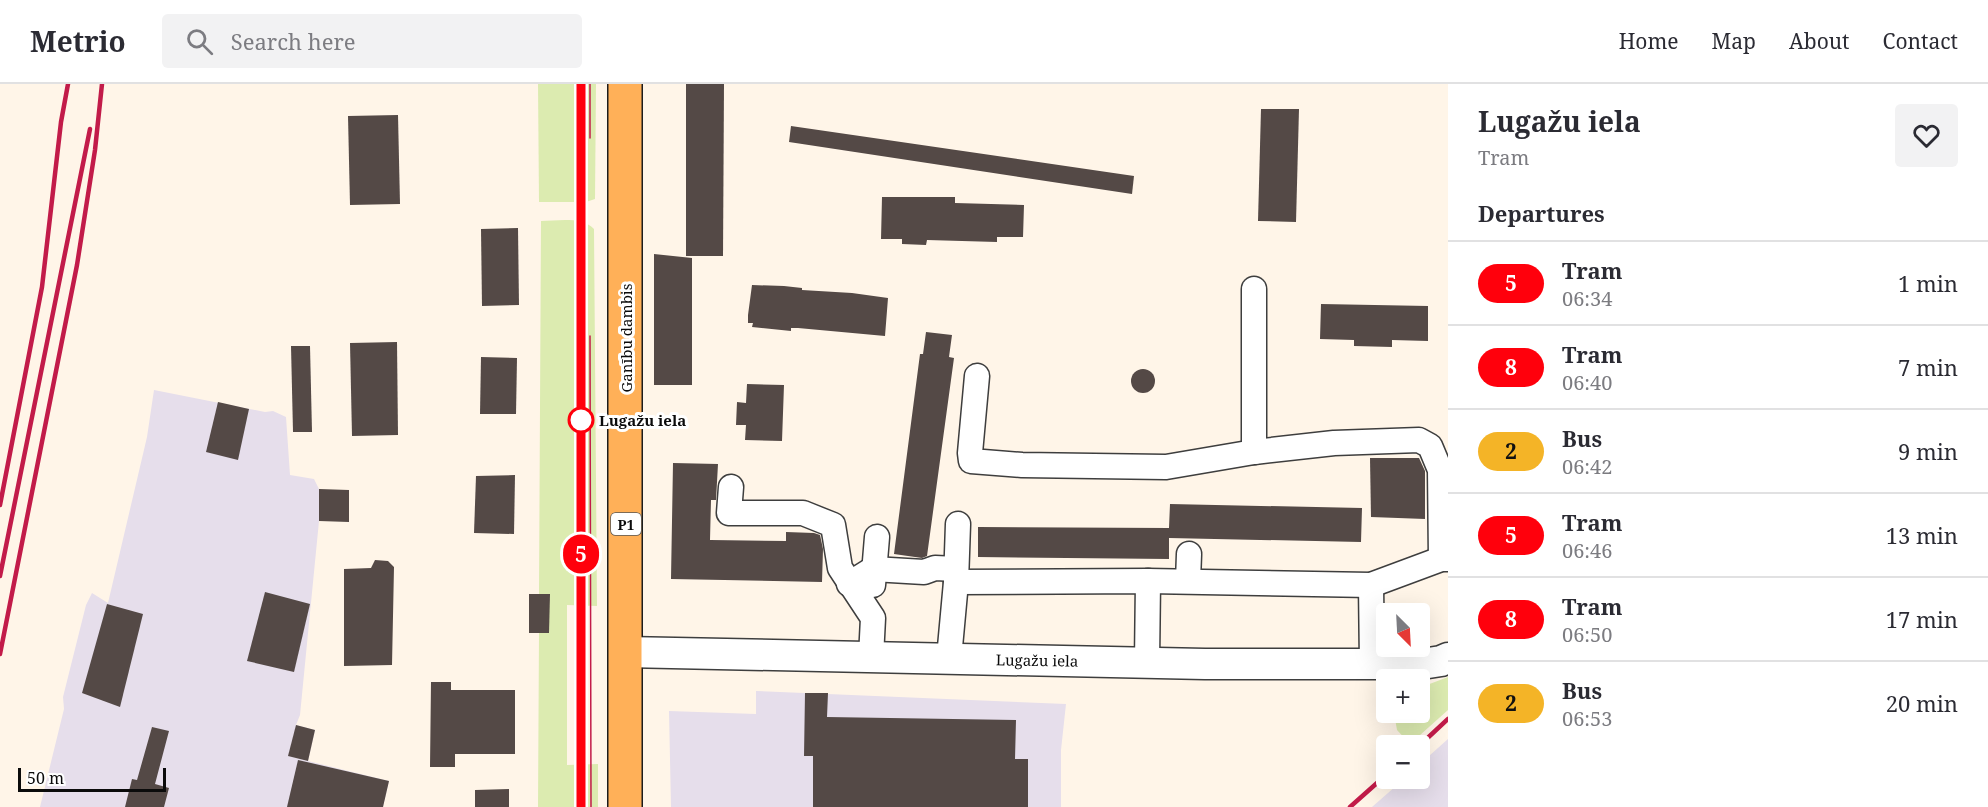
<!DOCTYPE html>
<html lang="en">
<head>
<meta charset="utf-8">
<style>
	:root { --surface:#fff; --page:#f2f2f3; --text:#2b2b33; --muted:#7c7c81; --line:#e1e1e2 }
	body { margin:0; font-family:"Noto Serif",serif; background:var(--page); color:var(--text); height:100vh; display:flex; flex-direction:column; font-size:22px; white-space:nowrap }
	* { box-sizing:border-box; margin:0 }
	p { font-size:20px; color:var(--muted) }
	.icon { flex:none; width:33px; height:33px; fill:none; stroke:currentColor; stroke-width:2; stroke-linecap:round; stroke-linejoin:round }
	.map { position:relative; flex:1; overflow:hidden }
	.details { display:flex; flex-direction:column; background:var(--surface); width:540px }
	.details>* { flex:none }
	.badge { padding:0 12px; border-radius:20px; font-size:21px; line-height:39px }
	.needle { width:39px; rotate:156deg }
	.fabs { position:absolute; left:1376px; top:519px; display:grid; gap:12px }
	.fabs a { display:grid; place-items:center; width:54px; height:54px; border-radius:6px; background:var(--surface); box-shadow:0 6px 24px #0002; font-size:30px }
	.scale { position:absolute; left:18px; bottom:15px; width:148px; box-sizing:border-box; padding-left:6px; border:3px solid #0b0b0b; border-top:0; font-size:16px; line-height:21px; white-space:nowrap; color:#0b0b0b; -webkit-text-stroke:4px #fff; paint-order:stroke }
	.map>.badge { position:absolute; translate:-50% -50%; box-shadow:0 0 0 3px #fff }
	h2 { padding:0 30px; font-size:22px; line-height:54px }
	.round { display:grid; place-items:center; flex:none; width:63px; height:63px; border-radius:6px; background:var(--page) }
	.headline { display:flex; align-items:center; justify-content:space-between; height:102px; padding:0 30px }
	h1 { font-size:28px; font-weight:700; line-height:45px }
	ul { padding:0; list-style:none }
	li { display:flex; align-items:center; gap:18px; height:84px; padding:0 30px; border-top:2px solid var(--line) }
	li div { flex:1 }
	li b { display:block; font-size:22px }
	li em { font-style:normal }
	li .badge { min-width:66px; font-weight:700; text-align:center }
	header { display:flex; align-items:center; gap:36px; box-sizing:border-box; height:84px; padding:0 30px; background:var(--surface); border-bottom:2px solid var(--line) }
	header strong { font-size:28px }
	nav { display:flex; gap:33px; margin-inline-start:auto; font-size:21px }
	.search { width:420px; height:54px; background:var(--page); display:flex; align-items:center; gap:15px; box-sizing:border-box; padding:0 21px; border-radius:6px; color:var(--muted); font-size:22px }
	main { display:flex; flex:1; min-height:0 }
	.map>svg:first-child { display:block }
</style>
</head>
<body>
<header>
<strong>Metrio</strong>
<div class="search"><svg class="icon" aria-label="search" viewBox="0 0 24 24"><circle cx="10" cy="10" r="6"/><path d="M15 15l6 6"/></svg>Search here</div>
<nav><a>Home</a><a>Map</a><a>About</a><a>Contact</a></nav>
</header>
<main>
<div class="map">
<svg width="1448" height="723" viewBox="0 0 1448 723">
	<rect width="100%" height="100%" fill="#fff5e8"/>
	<!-- industrial -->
	<g fill="#e6deeb">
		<path d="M154 306 265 328 273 327 286 333 290 391 314 395 319 405V437L300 631 296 641 315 646 308 677 389 697 383 723H40L64 625 63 613 86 521 92 509 108 519 147 353Z"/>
		<path d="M756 607 1066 620 1061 666V723H671L669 627 756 630Z"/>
		<path d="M1448 655V723H1372L1404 695 1419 694V681Z"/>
	</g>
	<!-- green -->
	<g fill="#dcebb0">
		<path d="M538 0H596L595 115 586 118H539Z"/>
		<path d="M541 137C557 137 582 132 594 145L597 522 567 521V681L598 680V723H538L539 549H549L539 510Z"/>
		<path d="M1448 593V626L1410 660 1397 646 1394 629 1419 628V604Z"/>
	</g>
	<!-- building -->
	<g fill="#544946">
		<path d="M686 0H724L723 172H686Z"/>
		<path d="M1261 25H1299L1296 138 1258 137Z"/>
		<path d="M398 31 400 120 350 121 348 32Z"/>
		<path d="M791 42 1134 92 1132 110 789 58Z"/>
		<path d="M882 113H955V119L1024 121 1023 153H997V158L927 156 926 161 902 160V155H881Z"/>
		<path d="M518 144 519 221 482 222 481 145Z"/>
		<path d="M654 170 692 174V301H654Z"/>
		<path d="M752 201 784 202 802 204V206L852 209 888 214 885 252 798 244H791V247L752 243 753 239H748V231Z"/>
		<path d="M1321 220 1428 222V257L1392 256V263L1354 262V256L1320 255Z"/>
		<path d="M926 248 952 251 949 273 954 274 927 472 922 474 894 470 920 270H923Z"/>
		<path d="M397 258 398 351 352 352 350 259Z"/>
		<path d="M291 262H310L312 348H293Z"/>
		<path d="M481 273 517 274 516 330H480Z"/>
		<circle cx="1143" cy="297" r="12"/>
		<path d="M747 300 784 301 782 357 745 356 746 341H736L737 318 746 319Z"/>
		<path d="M218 318 249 325 238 376 206 368Z"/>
		<path d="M1370 374H1419L1425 387V435L1371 433Z"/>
		<path d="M673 379 718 380 716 416H711L710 456 786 457V448L814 449 820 451 823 465 822 498 671 495Z"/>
		<path d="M515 391 514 450 474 449 476 392Z"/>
		<path d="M319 405 349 406V438L319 437Z"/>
		<path d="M1170 420 1362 424 1361 458 1169 454V475L978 473V443L1169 444Z"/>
		<path d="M375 476 388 477 394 483 392 581 344 582V485L371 484Z"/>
		<path d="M265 508 310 520 294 588 247 577Z"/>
		<path d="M529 510H550L549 549H529Z"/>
		<path d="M107 520 143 530 120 623 82 609Z"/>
		<path d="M431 598H451V606H515V670H455V683H430Z"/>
		<path d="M805 609H828L827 633 1016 636 1015 675H1028V723H813V672H804Z"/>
		<path d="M296 641 315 646 308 677 288 672Z"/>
		<path d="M152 643 169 647 155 700 169 704 164 723H125L132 695 137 696Z"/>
		<path d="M298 676 389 697 383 723H287Z"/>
		<path d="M509 705V723H475V706Z"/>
	</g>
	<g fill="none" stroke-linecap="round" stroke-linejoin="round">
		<!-- minor casing -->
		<g stroke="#3e3e3e" stroke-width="27">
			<g id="minor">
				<path d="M1254 205V368"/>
				<path d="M977 292 970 369 971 377 1022 381 1166 383 1254 368 1334 359 1419 356 1430 362 1440 386 1441 475"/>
				<path d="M731 403 729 429H803L833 441 840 484 873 534 871 573"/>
				<path d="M1188 497 1189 470"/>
				<path d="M956 498 1148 497 1371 501 1441 475H1448"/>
				<path d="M849 500 873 485 924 488 935 484 956 485"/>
				<path d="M873 501 877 453"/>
				<path d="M1371 501 1372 580"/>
				<path d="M949 574 956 498 958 440"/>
				<path d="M1147 578 1148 497"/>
			</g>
		</g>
		<!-- tertiary casing -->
		<g stroke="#3e3e3e" stroke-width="33">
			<path id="tertiary" d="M625 568 1205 580H1422L1441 577 1448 574"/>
		</g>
		<!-- primary casing -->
		<g stroke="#1c1c1c" stroke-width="36">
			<path id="primary" d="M625 723V0"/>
		</g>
		<!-- minor -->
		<use href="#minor" stroke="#fff" stroke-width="24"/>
		<!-- tertiary -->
		<use href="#tertiary" stroke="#fff" stroke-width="30"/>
		<!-- primary -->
		<use href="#primary" stroke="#ffb058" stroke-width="33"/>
		<!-- tram -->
		<g stroke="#c21b49" stroke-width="1.5">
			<path d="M590 54V0"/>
			<path d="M590 252 591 723"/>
			<path d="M581 723V0"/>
		</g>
		<!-- rail -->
		<g stroke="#c21b49" stroke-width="4.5">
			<path d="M0 421 42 203 61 38 68 0"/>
			<path d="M0 492 90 45"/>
			<path d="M0 570 77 181 95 66 102 0"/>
			<path d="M1419 662 1448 635"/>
			<path d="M1350 723 1386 691"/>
		</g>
	</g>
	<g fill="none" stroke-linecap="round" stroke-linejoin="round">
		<!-- line casing -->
		<g stroke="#fff" stroke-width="14">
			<path id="line" d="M581 723V0"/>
		</g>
		<!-- line -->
		<use href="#line" stroke="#ff000c" stroke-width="9"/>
	</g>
	<!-- markers -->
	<circle fill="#fff" stroke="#ff000c" stroke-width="3" cx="581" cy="336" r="12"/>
	<g text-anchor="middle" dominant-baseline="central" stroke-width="6" stroke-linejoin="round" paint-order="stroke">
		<!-- shield labels -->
		<rect fill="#fff" stroke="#545454" stroke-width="1.5" x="611" y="429" width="30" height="22" rx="4.5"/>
		<g font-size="14" font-weight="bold" fill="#0b0b0b">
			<text x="626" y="440">P1</text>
		</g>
		<!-- street labels -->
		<g font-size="15" fill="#0b0b0b" stroke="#fff">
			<text transform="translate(626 254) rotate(-90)">Ganību dambis</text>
			<text transform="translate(1037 576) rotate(1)">Lugažu iela</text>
		</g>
		<!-- stop labels -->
		<g font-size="15" font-weight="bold" fill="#0b0b0b" stroke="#fff" text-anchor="start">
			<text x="599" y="336">Lugažu iela</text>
		</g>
	</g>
</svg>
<div class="fabs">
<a><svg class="needle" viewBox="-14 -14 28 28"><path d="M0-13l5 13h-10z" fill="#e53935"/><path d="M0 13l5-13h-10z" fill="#7c7c81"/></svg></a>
<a>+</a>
<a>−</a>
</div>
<div class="scale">50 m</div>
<b class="badge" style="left:581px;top:470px;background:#ff000c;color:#fff">5</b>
</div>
<section class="details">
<div class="headline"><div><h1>Lugažu iela</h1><p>Tram</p></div><a class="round"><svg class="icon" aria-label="heart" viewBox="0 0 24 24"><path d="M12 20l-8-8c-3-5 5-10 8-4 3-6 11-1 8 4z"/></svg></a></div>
<h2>Departures</h2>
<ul>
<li><span class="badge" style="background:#ff000c;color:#fff">5</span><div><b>Tram</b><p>06:34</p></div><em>1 min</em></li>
<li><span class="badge" style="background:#ff000c;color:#fff">8</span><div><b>Tram</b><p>06:40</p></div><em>7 min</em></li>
<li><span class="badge" style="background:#f4b427;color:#111">2</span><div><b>Bus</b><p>06:42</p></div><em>9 min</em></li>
<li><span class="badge" style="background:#ff000c;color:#fff">5</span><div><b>Tram</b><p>06:46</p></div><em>13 min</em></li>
<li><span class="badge" style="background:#ff000c;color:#fff">8</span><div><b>Tram</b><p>06:50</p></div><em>17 min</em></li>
<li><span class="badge" style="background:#f4b427;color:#111">2</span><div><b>Bus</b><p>06:53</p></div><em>20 min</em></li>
</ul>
</section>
</main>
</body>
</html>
